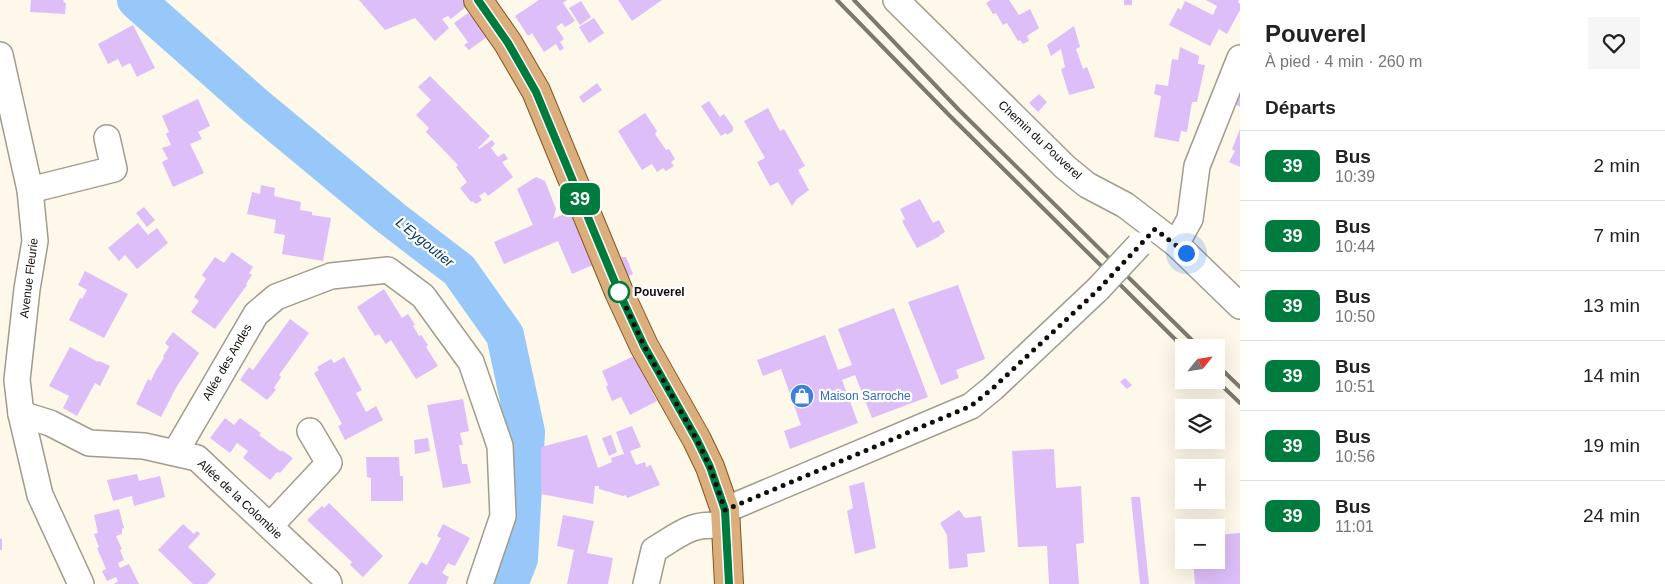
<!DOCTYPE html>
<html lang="fr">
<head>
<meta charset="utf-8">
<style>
	:root { --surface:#fff; --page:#f6f6f6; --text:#222; --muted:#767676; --line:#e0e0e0 }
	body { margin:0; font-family:Arial,sans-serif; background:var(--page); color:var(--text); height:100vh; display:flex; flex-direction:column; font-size:19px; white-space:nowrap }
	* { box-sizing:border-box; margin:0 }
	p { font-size:16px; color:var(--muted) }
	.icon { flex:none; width:28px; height:28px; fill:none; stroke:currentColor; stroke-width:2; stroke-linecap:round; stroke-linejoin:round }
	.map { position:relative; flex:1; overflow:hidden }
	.drawer { display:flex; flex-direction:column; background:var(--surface); width:425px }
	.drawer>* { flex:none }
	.badge { padding:0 10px; border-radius:8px; font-size:18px; line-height:32px }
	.needle { width:32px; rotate:60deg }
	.tools { position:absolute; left:1175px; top:339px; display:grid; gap:10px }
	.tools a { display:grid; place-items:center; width:50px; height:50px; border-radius:0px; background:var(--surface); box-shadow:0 5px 20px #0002; font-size:25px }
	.you { position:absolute; width:25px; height:25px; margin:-12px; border:4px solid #fff; border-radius:50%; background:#1a73e8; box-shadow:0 0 0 8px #1a73e833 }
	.map>.badge { position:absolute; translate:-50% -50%; box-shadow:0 0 0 2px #fff }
	h2 { padding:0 25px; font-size:19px; line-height:45px }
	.round { display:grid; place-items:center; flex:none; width:52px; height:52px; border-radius:0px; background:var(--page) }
	.head { display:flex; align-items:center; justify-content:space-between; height:85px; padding:0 25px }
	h1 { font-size:24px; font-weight:600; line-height:38px }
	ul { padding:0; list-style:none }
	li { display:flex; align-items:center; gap:15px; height:70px; padding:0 25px; border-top:1px solid var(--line) }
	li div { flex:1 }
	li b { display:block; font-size:19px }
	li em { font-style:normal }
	li .badge { min-width:55px; font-weight:700; text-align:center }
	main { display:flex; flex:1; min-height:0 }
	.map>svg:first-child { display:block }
</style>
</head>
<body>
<main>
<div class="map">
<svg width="1240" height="584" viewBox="0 0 1240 584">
	<rect width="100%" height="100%" fill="#fdf8e9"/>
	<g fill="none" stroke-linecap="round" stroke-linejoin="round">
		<!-- river -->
		<path stroke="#98c8f9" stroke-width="38" d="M136 0 257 107 391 218 459 270 505 335 526 432 519 559 509 584"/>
	</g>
	<!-- building -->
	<g fill="#ddbef8">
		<path d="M31 0H64L63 2 66 3 65 14 30 12Z"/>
		<path d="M359 0H462L467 6 451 19 448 16 442 19 449 28 435 41 415 18 385 30Z"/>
		<path d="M539 0H567L563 3 575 21 565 27 562 23 556 27 564 39 560 42 564 48 560 51 556 44 544 52 532 33 528 36 515 16Z"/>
		<path d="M618 0H662L632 21Z"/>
		<path d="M991 0H1009L1019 15 1030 9 1039 28 1027 36 1029 41 1023 44 1020 40 1018 41 1007 23 1003 25 996 13 993 14 986 3Z"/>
		<rect x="1124" y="0" width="8" height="5"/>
		<path d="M1206 0H1239L1238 2 1240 4V10L1227 34 1219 29 1210 46 1169 25 1178 8 1181 10 1185 1 1213 15 1217 6Z"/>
		<path d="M581 1 591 17 580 25 569 8Z"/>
		<path d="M468 13 475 20 487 37 469 50 464 45 468 42 454 23Z"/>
		<path d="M594 18 604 33 589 43 579 27Z"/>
		<path d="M133 25 155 68 137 77 130 63 122 67 118 59 108 64 98 44Z"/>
		<path d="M1074 26 1080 47 1076 49 1083 69 1087 67 1095 88 1069 95 1061 69 1065 67 1061 49 1051 56 1047 45Z"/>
		<path d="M1180 47 1199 56 1198 64 1205 65 1197 102H1192L1187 132 1181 131 1179 142 1154 137 1161 96 1154 94 1156 84 1168 86 1172 59 1178 60Z"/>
		<path d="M430 76 490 136 478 148 479 149 492 140 495 144 491 148 498 157 504 153 508 159 502 162 513 177 488 196 485 192 479 196 482 200 476 204 472 201 471 202 460 188 467 182 456 167 458 165 426 132 429 128 416 115 431 100 418 87Z"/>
		<path d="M597 83 602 90 583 103 579 97Z"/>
		<path d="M1240 93V107L1236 104Z"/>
		<path d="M1039 94 1047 102 1038 112 1029 103Z"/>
		<path d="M198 99 210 126 198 132 202 139 190 144 204 173 173 187 162 162 168 159 162 148 171 145 166 134 169 132 162 116Z"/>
		<path d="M709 101 720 117 724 114 733 127V131L727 135 726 133 721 136 701 106Z"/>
		<path d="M768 108 780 131 784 129 805 166 798 170 809 190 797 199 792 206 778 182 770 186 757 162 765 158 744 121Z"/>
		<path d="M645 113 657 131 655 134 666 150 669 149 675 159 671 162 674 166 666 171 663 168 657 172 652 164 642 170 618 131Z"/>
		<path d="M1240 129V167L1229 162 1235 151 1232 149Z"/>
		<path d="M536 177 545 181 556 209 553 219 570 211 593 265 572 274 558 241 504 264 494 242 533 225 517 189Z"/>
		<path d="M261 185 275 188 274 196 301 202 300 210 312 212V215L331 218 323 261 282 254 285 235 274 233 276 220 247 214 252 192 260 194Z"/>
		<path d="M920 199 933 223 939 220 945 232 940 235V236L917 248 902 221 905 219 900 209Z"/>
		<path d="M144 207 155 220 147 227 136 213Z"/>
		<path d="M138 223 148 235 157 228 168 243 137 269 125 255 119 261 108 248Z"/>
		<path d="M232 252 253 267 249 273 252 275 246 284 247 285 215 329 191 312 199 301 194 297 206 279 202 275 215 257 224 263Z"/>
		<path d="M618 257H626L633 274 626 278Z"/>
		<path d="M85 271 128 294 104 338 69 320 80 298 82 299 87 290 78 285Z"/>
		<path d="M958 285 985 359 956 370 959 378 941 385 908 302Z"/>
		<path d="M384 289 402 318 408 314 415 325 413 326 419 336 421 335 428 345 426 347 438 366 416 379 391 340 386 344 379 334 375 336 357 307Z"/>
		<path d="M894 308 928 397 872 418 855 375 842 380 858 423 790 449 784 431 801 425 781 369 763 376 757 360 825 335 838 370 852 365 838 329Z"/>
		<path d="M290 319 309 333 279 375 281 377 274 388 276 390 267 400 240 380 249 367 253 370Z"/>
		<path d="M173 332 199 353 177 386 161 417 136 404 148 379 151 381 156 370 164 358 163 356 169 347 165 343Z"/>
		<path d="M70 347 98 362 99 361 110 366 100 386 95 383 77 416 63 408 69 396 49 386Z"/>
		<path d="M634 356 657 401 630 415 621 397 612 401 606 387 608 385 602 371Z"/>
		<path d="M344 357 362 390 356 393 366 412 376 406 383 420 345 440 338 426 342 424 314 373 319 370 317 367 331 359 334 363Z"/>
		<path d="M1125 378 1132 385 1127 389 1120 382Z"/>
		<path d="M463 399 469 431 460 433 463 445H459L462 464H467L471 483 443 488 427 405Z"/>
		<path d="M225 418 234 425 240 418 261 433 259 435 280 451H283L293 458 280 473 277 472 270 480 243 458 248 451 237 443 230 453 210 438Z"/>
		<path d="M632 426 641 447 630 451 636 465 645 462 646 467 651 465 660 485 627 498 626 495 623 496 599 489V486H595L593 504 541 494V447L587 435 598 468 612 462 611 458 624 454 616 432Z"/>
		<path d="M611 435 617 452 609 456 602 438Z"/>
		<path d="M428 438 430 451 415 454 414 440Z"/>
		<path d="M1054 449 1056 488 1081 486 1084 543 1076 544 1079 584H1049L1047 546 1018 547 1012 451Z"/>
		<path d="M366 457H399L400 476H403V501H371V478L367 477Z"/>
		<path d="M137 474 139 481 160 476 165 497 134 506 132 496 113 501 107 480Z"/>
		<path d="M864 482 876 548 855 554 847 511 853 508 849 486Z"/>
		<path d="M1131 497H1140L1149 584H1140Z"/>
		<path d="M329 503 383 556 363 577 350 565 352 562 307 520 322 506 324 508Z"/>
		<path d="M119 509 124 528 122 529V534L116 536 122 549 120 550 124 560 118 563 120 568 129 564 139 584H114L118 581 116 577 107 581 102 571 106 569 97 548 99 547 94 534 98 533 94 515Z"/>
		<path d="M959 510 965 518 981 516 985 552 967 554 968 567 949 569 947 535 940 523Z"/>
		<path d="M563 515 594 521 587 553 613 558 608 584H567L574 550 557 546Z"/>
		<path d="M183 524 194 534 197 531 200 534 188 547 216 574 207 584H193L158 550Z"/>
		<path d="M443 524 470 538 455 566 448 563 442 573 449 577 446 584H408L421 562 427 565 441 538 437 536Z"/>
		<path d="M1240 533V584H1195L1193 560H1216V535Z"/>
		<path d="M0 538 2 539V550H0Z"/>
	</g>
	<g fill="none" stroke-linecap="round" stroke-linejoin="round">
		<!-- street casing -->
		<g stroke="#a09c8e" stroke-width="28">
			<g id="street">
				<path d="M896 0 1065 167 1087 185 1125 205 1176 244 1240 306"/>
				<path d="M0 55 30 190 35 241 27 289 17 380 21 414 40 495 81 584"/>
				<path d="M30 190 114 169 107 138"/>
				<path d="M1176 244 1190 219 1197 166 1240 58"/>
				<path d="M21 414 50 423 89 443 144 446 197 458 328 581 329 584"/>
				<path d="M175 453 256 314 276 297 331 276 388 270 423 296 471 362 500 446 503 516 480 584"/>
				<path d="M725 510 971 406 993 388 1098 289"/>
				<path d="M270 526 329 463 310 431"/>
				<path d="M646 584 654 550C680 534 694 520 726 527"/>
			</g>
		</g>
		<!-- primary casing -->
		<g stroke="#83541d" stroke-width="30">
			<path id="primary" d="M478 0 508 43 536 91 619 292 644 346 697 440 710 467 725 510 729 584"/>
		</g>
		<!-- street -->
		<use href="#street" stroke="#fff" stroke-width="25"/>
		<!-- primary -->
		<use href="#primary" stroke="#daaf7d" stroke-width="28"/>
		<!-- rail -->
		<g stroke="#7d7970" stroke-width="4">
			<path d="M837 0 950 116 1184 348"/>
			<path d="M854 0 959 110 1200 348"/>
			<path d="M1216 364 1240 387"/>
			<path d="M1216 380 1240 403"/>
		</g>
		<!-- street-bridge casing -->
		<g stroke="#a09c8e" stroke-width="28" stroke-linecap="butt">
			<path id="street-bridge" d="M1098 289 1139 245"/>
		</g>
		<!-- street-bridge -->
		<use href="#street-bridge" stroke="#fff" stroke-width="25"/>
	</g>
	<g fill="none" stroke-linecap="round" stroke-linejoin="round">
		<!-- line casing -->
		<g stroke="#fff" stroke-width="11">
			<path id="line" d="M478 0 508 43 536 92 619 292 644 346 697 440 710 467 725 510 729 584"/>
		</g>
		<!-- line -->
		<use href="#line" stroke="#007b3e" stroke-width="8"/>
		<!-- walk -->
		<path stroke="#110f0b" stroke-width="5" stroke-dasharray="0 9" d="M619 292 644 346 697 440 710 467 725 510 971 406 993 388 1098 290 1155 229 1186 253"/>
	</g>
	<!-- icons -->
	<defs>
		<g id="shop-disc" transform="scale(1.25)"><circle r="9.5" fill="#3f7fe0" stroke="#fff"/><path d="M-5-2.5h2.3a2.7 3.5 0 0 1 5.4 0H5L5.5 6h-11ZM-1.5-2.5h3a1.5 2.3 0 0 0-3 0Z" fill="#fff"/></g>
	</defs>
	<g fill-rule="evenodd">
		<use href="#shop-disc" x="802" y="396"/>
	</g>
	<!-- markers -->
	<circle fill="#fff" stroke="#007b3e" stroke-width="2.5" cx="619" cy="292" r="10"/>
	<g text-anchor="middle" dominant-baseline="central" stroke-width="4.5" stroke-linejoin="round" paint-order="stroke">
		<!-- street labels -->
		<g font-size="12" fill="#110f0b" stroke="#fff">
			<text transform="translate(1040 140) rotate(43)">Chemin du Pouverel</text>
			<text transform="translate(29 278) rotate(-83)">Avenue Fleurie</text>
			<text transform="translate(227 362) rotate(-60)">Allée des Andes</text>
			<text transform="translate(240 499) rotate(43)">Allée de la Colombie</text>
		</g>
		<!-- stop labels -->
		<g font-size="12" font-weight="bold" fill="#110f0b" stroke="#fff" text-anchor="start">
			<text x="634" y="292">Pouverel</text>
		</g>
		<!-- shop labels -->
		<g font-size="12" fill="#366cbe" stroke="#fff" text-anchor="start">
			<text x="820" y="396">Maison Sarroche</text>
		</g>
		<!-- water labels -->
		<g font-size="14" font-style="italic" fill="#003863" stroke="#fff">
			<text transform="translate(425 242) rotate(39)">L'Eygoutier</text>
		</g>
	</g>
</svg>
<div class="tools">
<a><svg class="needle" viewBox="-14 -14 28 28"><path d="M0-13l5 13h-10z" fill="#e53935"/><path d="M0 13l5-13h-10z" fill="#767676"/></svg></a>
<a><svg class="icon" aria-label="layers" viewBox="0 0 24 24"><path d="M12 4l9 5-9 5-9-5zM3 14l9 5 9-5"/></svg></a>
<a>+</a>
<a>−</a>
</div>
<div class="you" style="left:1186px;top:253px"></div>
<b class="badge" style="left:580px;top:199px;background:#007b3e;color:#fff">39</b>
</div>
<section class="drawer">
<div class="head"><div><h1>Pouverel</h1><p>À pied · 4 min · 260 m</p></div><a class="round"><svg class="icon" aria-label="heart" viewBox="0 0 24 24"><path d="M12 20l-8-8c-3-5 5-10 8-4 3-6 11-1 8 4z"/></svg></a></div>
<h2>Départs</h2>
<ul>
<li><span class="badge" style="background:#007b3e;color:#fff">39</span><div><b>Bus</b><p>10:39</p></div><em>2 min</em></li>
<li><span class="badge" style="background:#007b3e;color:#fff">39</span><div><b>Bus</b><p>10:44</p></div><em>7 min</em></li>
<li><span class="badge" style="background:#007b3e;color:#fff">39</span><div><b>Bus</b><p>10:50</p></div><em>13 min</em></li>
<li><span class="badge" style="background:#007b3e;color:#fff">39</span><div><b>Bus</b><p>10:51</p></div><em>14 min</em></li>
<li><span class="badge" style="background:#007b3e;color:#fff">39</span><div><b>Bus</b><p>10:56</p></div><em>19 min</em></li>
<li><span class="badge" style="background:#007b3e;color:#fff">39</span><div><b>Bus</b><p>11:01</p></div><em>24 min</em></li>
</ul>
</section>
</main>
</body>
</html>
